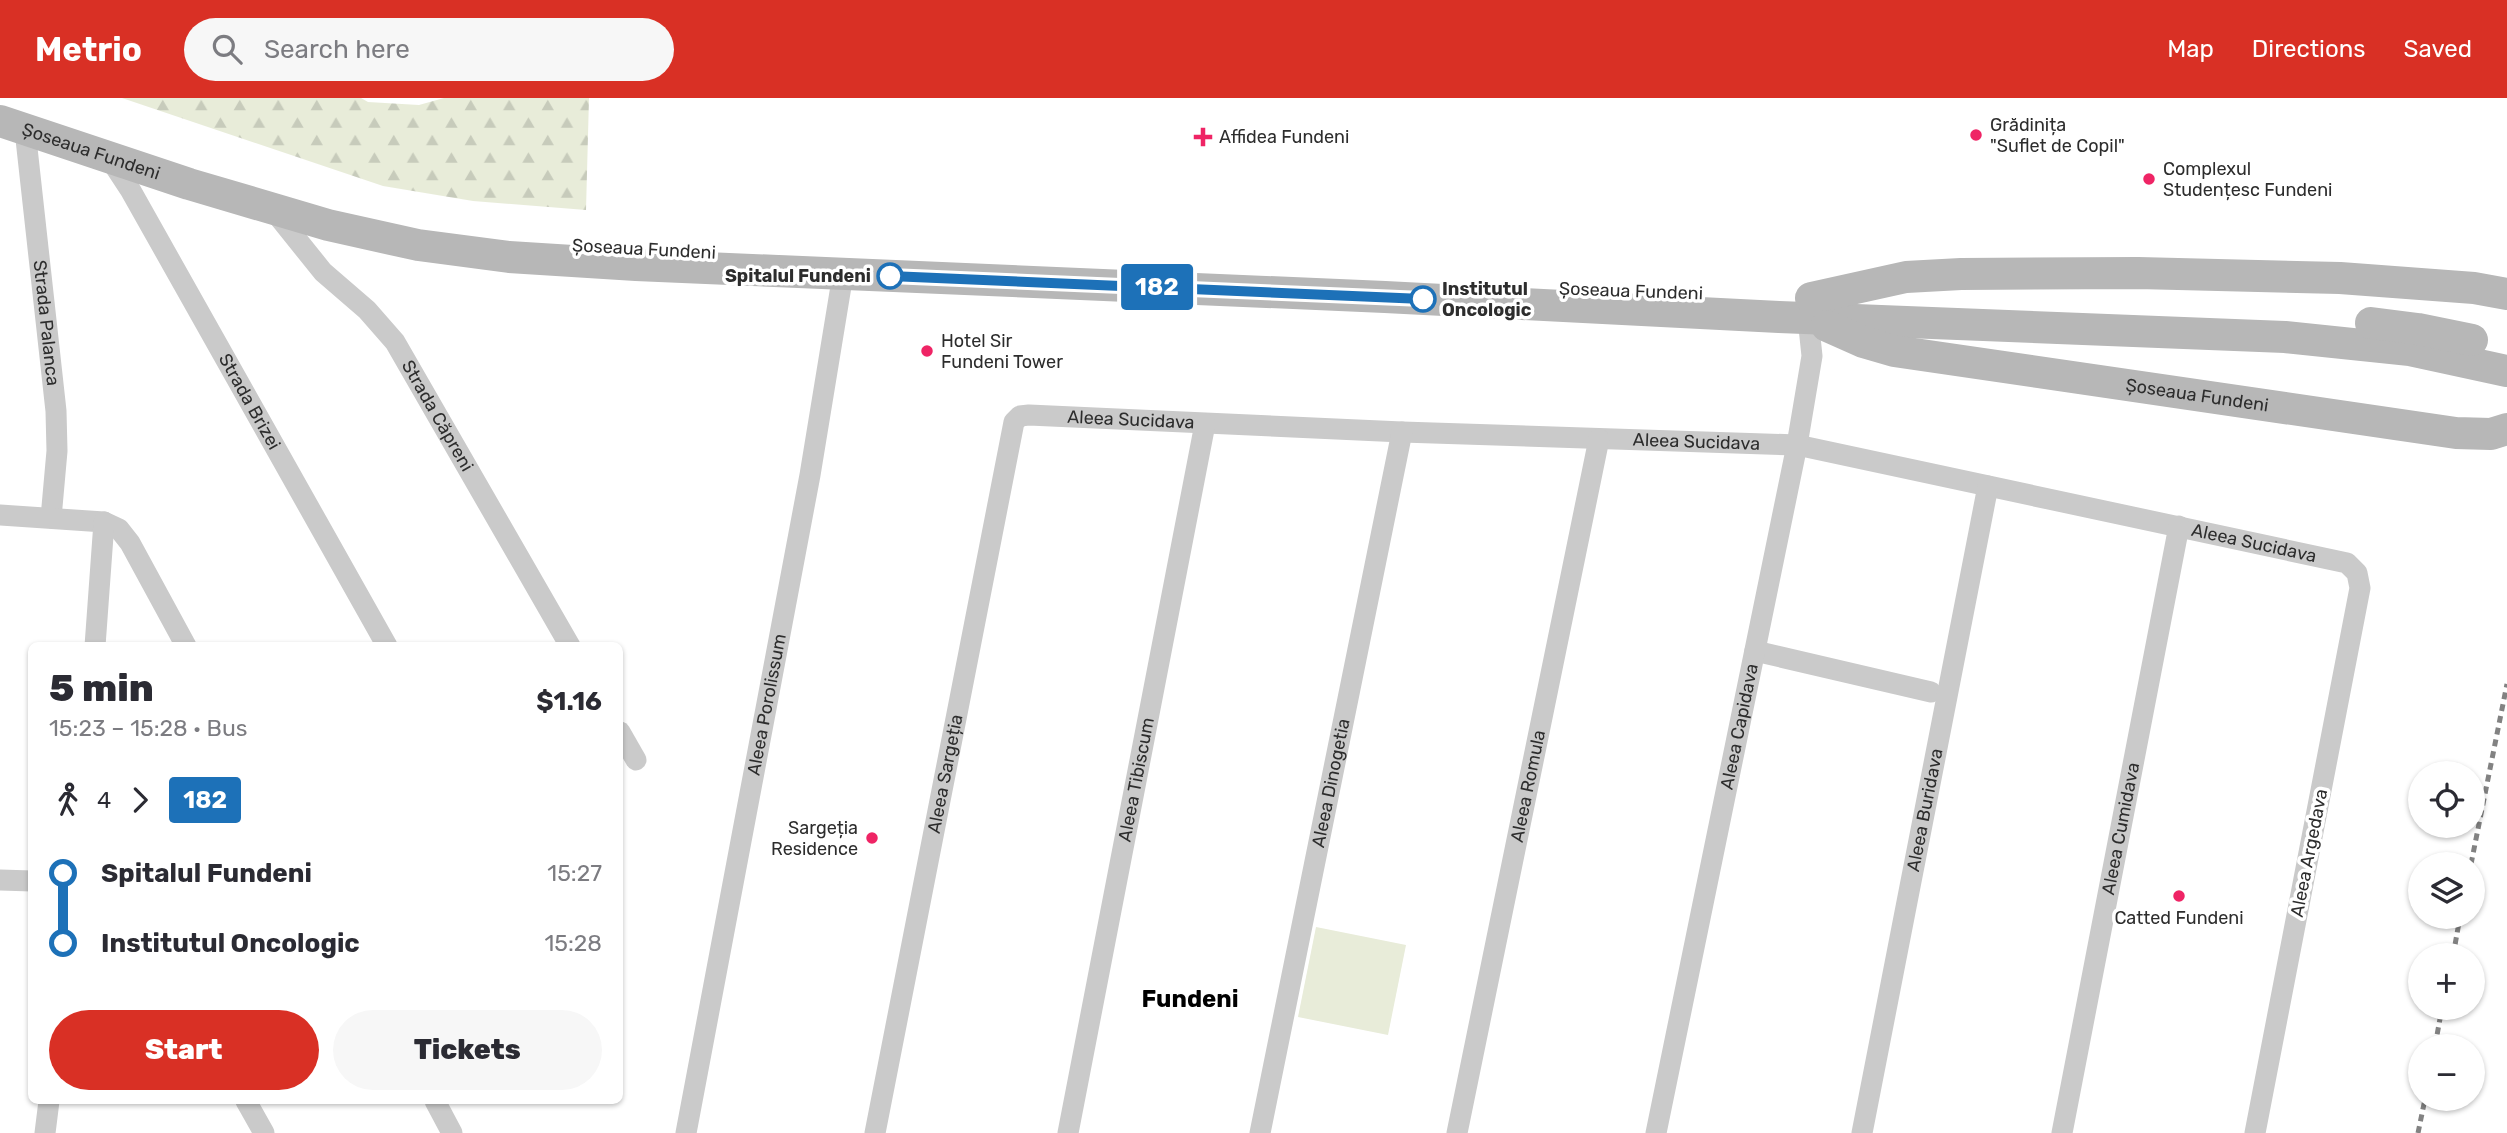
<!DOCTYPE html>
<html lang="en">
<head>
<meta charset="utf-8">
<style>
	:root { --surface:#fff; --page:#f7f7f7; --text:#2b2b33; --muted:#7c7c81; --accent:#d93025 }
	body { margin:0; font-family:Rubik,sans-serif; background:var(--page); color:var(--text); height:100vh; display:flex; flex-direction:column; font-size:26px; white-space:nowrap }
	* { box-sizing:border-box; margin:0 }
	p { font-size:23px; color:var(--muted) }
	.icon { flex:none; width:38px; height:38px; fill:none; stroke:currentColor; stroke-width:2; stroke-linecap:round; stroke-linejoin:round }
	.map { position:relative; flex:1; overflow:hidden }
	.details { position:absolute; left:28px; top:544px; width:595px; height:462px; display:flex; flex-direction:column; background:var(--surface); border-radius:10px; box-shadow:0 2px 5px #0004 }
	.details>* { flex:none }
	.badge { padding:0 14px; border-radius:5px; font-size:24px; line-height:46px }
	.fabs { position:absolute; left:2408px; top:663px; display:grid; gap:14px }
	.fabs a { display:grid; place-items:center; width:77px; height:77px; border-radius:50%; background:var(--surface); box-shadow:0 2px 5px #0004; font-size:35px }
	.map>.badge { position:absolute; translate:-50% -50%; box-shadow:0 0 0 4px #fff }
	.legs { display:flex; align-items:center; gap:10px; height:77px; padding:0 21px; font-size:23px }
	.legs p { margin-inline-start:auto }
	.headline { display:flex; align-items:center; justify-content:space-between; height:119px; padding:0 21px }
	h1 { font-size:38px; font-weight:800; line-height:52px }
	.primary-button { display:flex; gap:14px; margin-top:auto; padding:14px 21px }
	.primary-button a { flex:1; height:80px; border-radius:42px; background:var(--accent); color:#fff; font-size:28px; font-weight:800; line-height:80px; text-align:center }
	.primary-button a+a { background:var(--page); color:var(--text) }
	ul { padding:0 21px; list-style:none }
	li { display:flex; align-items:center; gap:24px; height:70px; font-size:26px }
	li i { display:grid; place-items:center; width:10px; height:100%; margin:0 9px; background:currentColor }
	li i::after { content:''; width:18px; height:18px; margin:-9px; border:5px solid; border-radius:50%; background:var(--surface) }
	li p { margin-inline-start:auto }
	li:first-child i { background:linear-gradient(#0000 50%,currentColor 0) }
	li:last-child i { background:linear-gradient(currentColor 50%,#0000 0) }
	header { display:flex; align-items:center; gap:42px; box-sizing:border-box; height:98px; padding:0 35px; background:var(--accent); color:#fff }
	header strong { font-size:33px }
	nav { display:flex; gap:38px; margin-inline-start:auto; font-size:24px }
	.search { width:490px; height:63px; background:var(--page); display:flex; align-items:center; gap:18px; box-sizing:border-box; padding:0 24px; border-radius:38px; color:var(--muted); font-size:26px }
	.map>svg:first-child { display:block }
</style>
</head>
<body>
<header>
<strong>Metrio</strong>
<div class="search"><svg class="icon" aria-label="search" viewBox="0 0 24 24"><circle cx="10" cy="10" r="6"/><path d="M15 15l6 6"/></svg>Search here</div>
<nav><a>Map</a><a>Directions</a><a>Saved</a></nav>
</header>
<div class="map">
<svg width="2507" height="1035" viewBox="0 0 2507 1035">
	<defs>
		<pattern id="forest-firs" width="22" height="20" patternUnits="userSpaceOnUse" patternTransform="scale(1.75)"><rect width="22" height="20" fill="#e8ecd9"/><path d="M5 1l3.5 6h-7zM16 11l3.5 6h-7z" fill="#c7cbbb"/></pattern>
	</defs>
	<rect width="100%" height="100%" fill="#fff"/>
	<!-- forest -->
	<path fill="url(#forest-firs)" d="M122 0H361L368 4 419 7 444 0H589L586 112 473 103 383 88Z"/>
	<!-- garden -->
	<path fill="#e8ecd9" d="M1316 829 1406 847 1388 937 1298 919Z"/>
	<g fill="none" stroke-linecap="round" stroke-linejoin="round">
		<!-- street -->
		<g stroke="#cacaca" stroke-width="21">
			<path id="s1" d="M25 32 56 313 57 353 51 420"/>
			<path id="s2" d="M110 61 131 93 387 548"/>
			<path id="s3" d="M274 113 323 174 367 212 395 244 570 548"/>
			<path d="M0 417 104 424 119 431 130 445 186 548"/>
			<path d="M95 548 104 424"/>
			<path d="M1755 553 1931 594"/>
			<path d="M620 634 636 662"/>
			<path d="M0 782 32 783"/>
			<path d="M246 1003 264 1035"/>
			<path d="M435 1003 452 1035"/>
			<path d="M45 1035 49 1003"/>
			<path id="s4" d="M686 1035 810 377 843 176"/>
			<path id="s5" d="M875 1035 1014 324 1020 318 1029 317 1402 334 1797 347 2347 465 2357 475 2360 490 2255 1035"/>
			<path id="s6" d="M1068 1035 1205 326"/>
			<path id="s7" d="M1260 1035 1402 334"/>
			<path id="s8" d="M1457 1035 1599 341"/>
			<path id="s9" d="M1656 1035 1797 347 1812 258 1808 220"/>
			<path id="s10" d="M1862 1035 1988 388"/>
			<path id="s11" d="M2062 1035 2179 428"/>
		</g>
		<!-- secondary -->
		<g stroke="#b7b7b7" stroke-width="32">
			<path id="s12" d="M0 23 189 86 328 127 418 147 509 159 636 167 1385 199 1779 219 2285 239 2410 252 2507 273"/>
			<path d="M1811 200 1906 179 1961 176 2138 175 2340 180 2474 190 2507 196"/>
			<path d="M2371 225 2418 231 2472 242"/>
			<path id="s13" d="M1827 228 1863 244 1894 253 2456 335 2491 336 2507 331"/>
		</g>
		<!-- rail -->
		<g stroke="#828282" stroke-width="5" stroke-dasharray="7 5" stroke-linecap="butt">
			<path d="M2471 766 2507 586"/>
			<path d="M2453 858 2460 819"/>
			<path d="M2435 948 2442 910"/>
			<path d="M2418 1035 2425 1001"/>
		</g>
	</g>
	<g fill="none" stroke-linecap="round" stroke-linejoin="round">
		<!-- line-1 casing -->
		<g stroke="#fff" stroke-width="16">
			<path id="line-1" d="M890 178 1423 201"/>
		</g>
		<!-- line-1 -->
		<use href="#line-1" stroke="#1d71b8" stroke-width="10"/>
	</g>
	<!-- markers -->
	<g fill="#ef2465" stroke="#fff" stroke-width="2.5">
		<circle cx="1976" cy="37" r="7"/>
		<path d="M1199.5 28.5h7v7h7v7h-7v7h-7v-7h-7v-7h7z"/>
		<circle cx="2149" cy="81" r="7"/>
		<circle cx="927" cy="253" r="7"/>
		<circle cx="872" cy="740" r="7"/>
		<circle cx="2179" cy="798" r="7"/>
	</g>
	<g fill="#fff" stroke="#1d71b8" stroke-width="3.5">
		<circle cx="890" cy="178" r="12"/>
		<circle cx="1423" cy="201" r="12"/>
	</g>
	<g text-anchor="middle" dominant-baseline="central" stroke-width="7" stroke-linejoin="round" paint-order="stroke">
		<!-- poi labels -->
		<g font-size="18" fill="#2d2d2d" stroke="#fff" text-anchor="start">
			<text x="1990" y="27">Grădinița<tspan x="1990" dy="21">"Suflet de Copil"</tspan></text>
			<text x="1219" y="39">Affidea Fundeni</text>
			<text x="2163" y="71">Complexul<tspan x="2163" dy="21">Studențesc Fundeni</tspan></text>
			<text x="941" y="243">Hotel Sir<tspan x="941" dy="21">Fundeni Tower</tspan></text>
			<text x="858" y="730" text-anchor="end">Sargeția<tspan x="858" dy="21">Residence</tspan></text>
			<text x="2179" y="820" text-anchor="middle">Catted Fundeni</text>
		</g>
		<!-- street labels -->
		<g font-size="18" fill="#2d2d2d" stroke="#fff">
			<text stroke="none"><textPath href="#s12" startOffset="96">Șoseaua Fundeni</textPath></text>
			<text transform="translate(644 151) rotate(3)">Șoseaua Fundeni</text>
			<text transform="translate(1631 193) rotate(2)">Șoseaua Fundeni</text>
			<text stroke="none"><textPath href="#s1" startOffset="194">Strada Palanca</textPath></text>
			<text stroke="none"><textPath href="#s13" startOffset="378">Șoseaua Fundeni</textPath></text>
			<text stroke="none"><textPath href="#s2" startOffset="280">Strada Brizei</textPath></text>
			<text stroke="none"><textPath href="#s3" startOffset="264">Strada Căpreni</textPath></text>
			<text stroke="none"><textPath href="#s5" startOffset="844">Aleea Sucidava</textPath></text>
			<text stroke="none"><textPath href="#s5" startOffset="1410">Aleea Sucidava</textPath></text>
			<text stroke="none"><textPath href="#s5" startOffset="1978">Aleea Sucidava</textPath></text>
			<text stroke="none"><textPath href="#s4" startOffset="436">Aleea Porolissum</textPath></text>
			<text stroke="none"><textPath href="#s9" startOffset="415">Aleea Capidava</textPath></text>
			<text stroke="none"><textPath href="#s5" startOffset="366">Aleea Sargeția</textPath></text>
			<text stroke="none"><textPath href="#s6" startOffset="360">Aleea Tibiscum</textPath></text>
			<text stroke="none"><textPath href="#s7" startOffset="357">Aleea Dinogetia</textPath></text>
			<text stroke="none"><textPath href="#s8" startOffset="354">Aleea Romula</textPath></text>
			<text stroke="none"><textPath href="#s10" startOffset="329">Aleea Buridava</textPath></text>
			<text stroke="none"><textPath href="#s11" startOffset="310">Aleea Cumidava</textPath></text>
			<text transform="translate(2309 755) rotate(-79)">Aleea Argedava</text>
		</g>
		<!-- stop labels -->
		<g font-size="18" font-weight="bold" fill="#2d2d2d" stroke="#fff" text-anchor="end">
			<text x="871" y="178">Spitalul Fundeni</text>
			<text x="1442" y="191" text-anchor="start">Institutul<tspan x="1442" dy="21">Oncologic</tspan></text>
		</g>
		<!-- district labels -->
		<g font-size="24" font-weight="bold" fill="#000" stroke="#fff">
			<text x="1190" y="901">Fundeni</text>
		</g>
	</g>
</svg>
<div class="fabs">
<a><svg class="icon" aria-label="locate" viewBox="0 0 24 24"><circle cx="12" cy="12" r="6"/><path d="M12 2v4M12 18v4M2 12h4M18 12h4"/></svg></a>
<a><svg class="icon" aria-label="layers" viewBox="0 0 24 24"><path d="M12 4l9 5-9 5-9-5zM3 14l9 5 9-5"/></svg></a>
<a>+</a>
<a>−</a>
</div>
<b class="badge" style="left:1157px;top:189px;background:#1d71b8;color:#fff">182</b>
<section class="details">
<div class="headline"><div><h1>5 min</h1><p>15:23 – 15:28 · Bus</p></div><b>$1.16</b></div>
<div class="legs"><svg class="icon" aria-label="walk" viewBox="0 0 24 24"><circle cx="13" cy="4" r="2"/><path d="M13 8l-2 6 4 7M11 14l-3 7M7 12l3-4h3l4 4"/></svg>4<svg class="icon" aria-label="forward" viewBox="0 0 24 24"><path d="M9 5l7 7-7 7"/></svg><b class="badge" style="background:#1d71b8;color:#fff">182</b></div>
<ul>
<li><i style="color:#1d71b8"></i><b>Spitalul Fundeni</b><p>15:27</p></li>
<li><i style="color:#1d71b8"></i><b>Institutul Oncologic</b><p>15:28</p></li>
</ul>
<div class="primary-button"><a>Start</a><a>Tickets</a></div>
</section>
</div>
</body>
</html>
